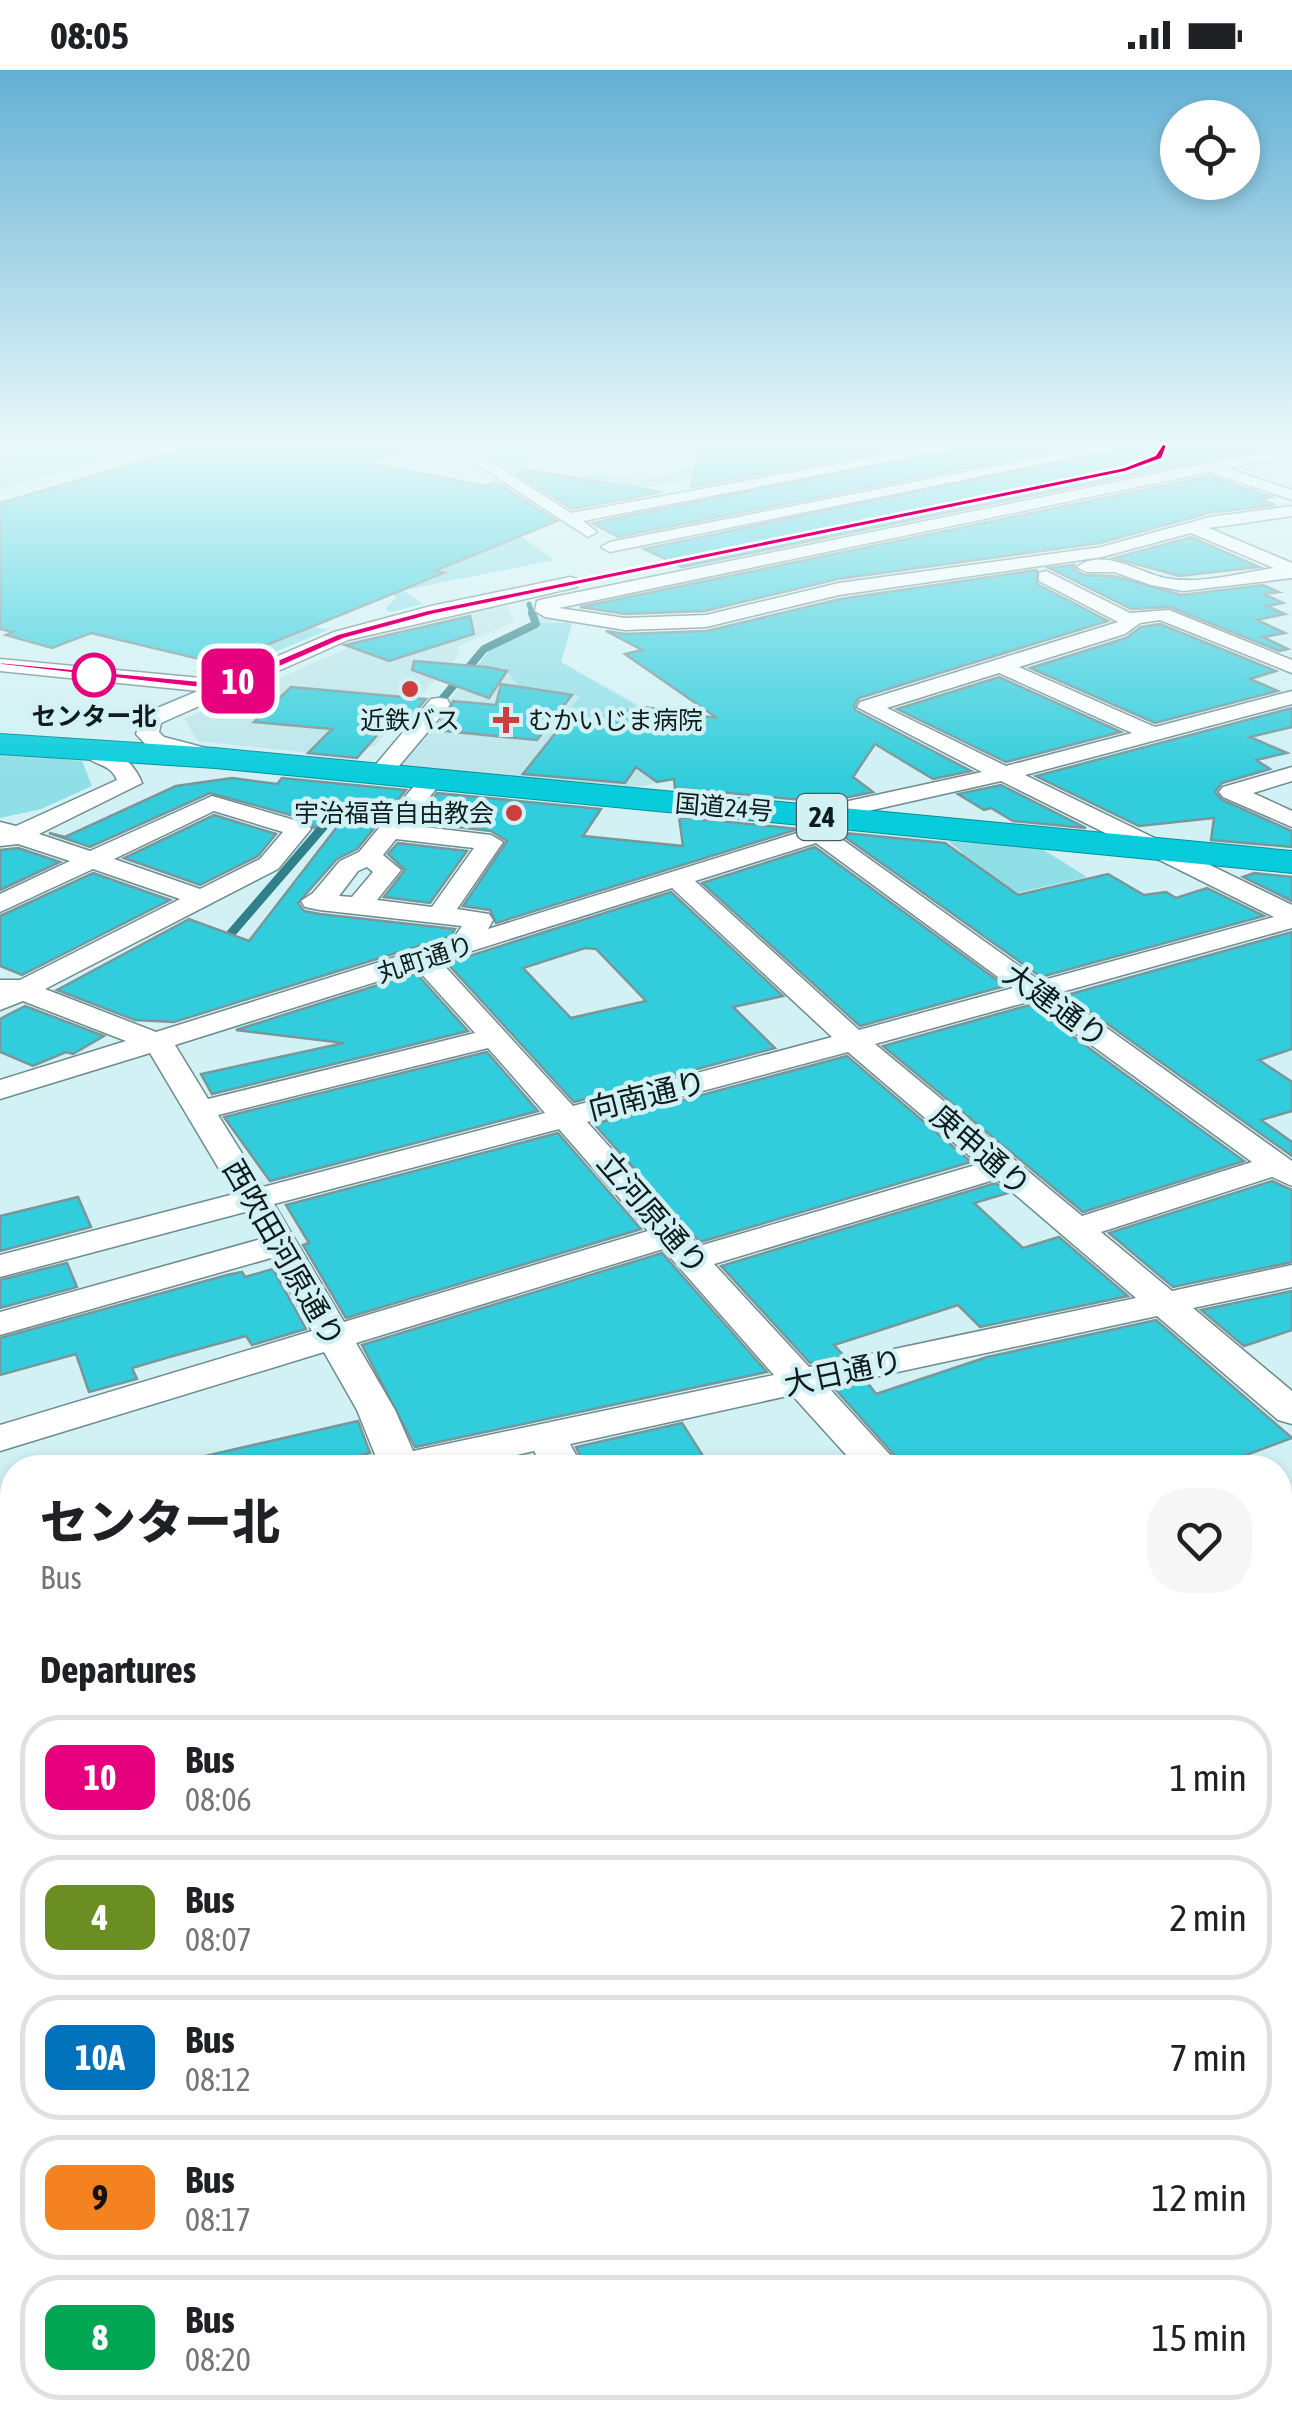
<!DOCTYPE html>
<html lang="en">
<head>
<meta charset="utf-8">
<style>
	:root { --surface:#fff; --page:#f6f6f6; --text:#202124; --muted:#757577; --line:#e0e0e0 }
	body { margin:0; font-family:"Asap Condensed","Noto Sans JP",sans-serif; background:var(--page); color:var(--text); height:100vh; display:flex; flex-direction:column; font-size:38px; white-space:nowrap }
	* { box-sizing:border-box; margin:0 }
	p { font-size:32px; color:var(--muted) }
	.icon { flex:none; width:55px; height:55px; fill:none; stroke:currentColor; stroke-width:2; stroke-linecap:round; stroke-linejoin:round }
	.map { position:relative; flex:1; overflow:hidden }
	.sheet { position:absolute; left:0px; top:1385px; width:1292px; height:980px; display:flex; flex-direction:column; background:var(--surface); border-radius:40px 40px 0 0; box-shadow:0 5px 15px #0003 }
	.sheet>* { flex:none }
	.badge { padding:0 20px; border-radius:15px; font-size:35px; line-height:65px }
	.fabs { position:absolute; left:1160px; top:30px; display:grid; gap:20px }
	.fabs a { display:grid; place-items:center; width:100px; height:100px; border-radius:50%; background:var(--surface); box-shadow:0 5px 15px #0003; font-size:50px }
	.map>.badge { position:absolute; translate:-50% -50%; box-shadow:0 0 0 5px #fff }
	h2 { padding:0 40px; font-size:38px; line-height:90px }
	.round { display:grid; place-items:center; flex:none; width:105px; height:105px; border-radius:40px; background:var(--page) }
	.headline { display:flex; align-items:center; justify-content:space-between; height:170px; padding:0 40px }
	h1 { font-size:48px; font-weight:800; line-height:75px }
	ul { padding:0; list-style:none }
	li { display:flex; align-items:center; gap:30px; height:125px; margin:0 20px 15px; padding:0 20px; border:5px solid var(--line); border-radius:40px }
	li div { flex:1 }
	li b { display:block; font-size:38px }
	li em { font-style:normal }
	li .badge { min-width:110px; font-weight:700; text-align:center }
	.status { display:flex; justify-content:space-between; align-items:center; height:70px; padding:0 50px; background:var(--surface); direction:ltr }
	.status svg { height:28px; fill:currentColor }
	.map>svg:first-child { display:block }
</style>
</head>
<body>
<div class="status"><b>08:05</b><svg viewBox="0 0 49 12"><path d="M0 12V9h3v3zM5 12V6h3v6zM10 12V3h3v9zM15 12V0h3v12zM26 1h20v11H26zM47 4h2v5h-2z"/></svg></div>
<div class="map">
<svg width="1292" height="2365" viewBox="0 0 1292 2365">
	<rect width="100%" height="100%" fill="#d1f1f4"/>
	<!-- built -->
	<g fill="#bce6ea">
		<path d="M506 535 515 551 457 577 460 583 373 677 321 672 311 683 198 671 184 649 373 567Z"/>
		<path d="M537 544 573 550 561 592 669 651 731 698 631 718 395 696 488 583 486 579 539 553Z"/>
	</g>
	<!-- green -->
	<g fill="#90dee6">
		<path d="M32 376H145L0 420V385Z"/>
		<path d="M510 376 533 380 568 376 524 394 541 409 527 410 478 379Z"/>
		<path d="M876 376 562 433 533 414 599 404 639 409 661 407 707 389Z"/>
		<path d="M520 466 555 490 403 520 423 534 391 542 385 539 396 528 393 522 397 515 414 517 445 504 436 500Z"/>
		<path d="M539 553H572L561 592 640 638 588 649 571 638 580 626 519 616 504 598 477 596 488 583 486 579Z"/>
		<path d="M307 555 328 560 234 599 192 602 255 580Z"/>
		<path d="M0 683 82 691 92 716 41 739 0 748Z"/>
		<path d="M948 771 1039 777 1087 807 1017 823 960 785 963 783Z"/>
	</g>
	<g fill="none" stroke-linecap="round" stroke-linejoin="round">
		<!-- stream-far2 -->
		<g stroke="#2f8088" stroke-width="5">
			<path d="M1241 376 1263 383"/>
			<path d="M529 534 533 546"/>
		</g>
		<!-- stream-far1 -->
		<g stroke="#2f8088" stroke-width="8">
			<path d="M443 628 484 579 536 554 532 543"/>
			<path d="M321 759 337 741"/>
		</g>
		<!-- stream -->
		<path stroke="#2f8088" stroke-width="9" d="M221 875 323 757"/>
	</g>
	<!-- building -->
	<g fill="#32cddc" stroke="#79979b" stroke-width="2.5" fill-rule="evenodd">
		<path d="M194 376H405V380L368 393 485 416 496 412 557 451 434 501 444 503 220 594 91 563 52 578 6 565 13 562 0 559V433Z"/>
		<path d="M700 376H913L691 417Z"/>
		<path d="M971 376H1077L618 467 592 453Z"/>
		<path d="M1133 376H1226L1244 382 682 497 644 479Z"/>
		<path d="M526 400 663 422 572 439 517 404Z"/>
		<path d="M1209 406 1271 427 1260 429 1275 435 1209 443 1100 473 838 509 705 541 625 544 580 537Z"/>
		<path d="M1191 467 1259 497 1179 506 1114 488Z"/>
		<path d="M1074 495 1075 500 1084 505 1113 506 1182 525 1263 515 1279 522 1264 524 1283 533 1267 536 1285 544 1257 550 1285 563 1263 567 1288 579 1279 581 1170 537 1131 539 1049 498Z"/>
		<path d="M1037 500V514L1108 551 859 628 854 635 855 640 971 701 933 709 875 674 853 707 873 722 824 732 675 718 674 709 657 712 636 697 625 713 523 704 561 656 644 637 717 648 625 584 642 580 606 561 625 564 707 561 840 529Z"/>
		<path d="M470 546 474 564 389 591 345 575Z"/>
		<path d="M1160 554 1276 601 1250 609 1278 621 1155 653 1030 598 1126 568 1141 557Z"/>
		<path d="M414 591 486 597 507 601 489 628 412 600Z"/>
		<path d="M999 607 1121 662 1006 692 897 639Z"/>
		<path d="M501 614 572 625 537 670 434 660 450 641 453 631 496 635Z"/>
		<path d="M291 617 426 629 403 657 386 655 357 688 308 683 332 659 254 652Z"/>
		<path d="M1292 638V657L1250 667 1287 683 1256 690 1270 699 1222 713 1215 722 1222 730 1292 761V777L1211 770 1214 748 1139 756 1036 706Z"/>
		<path d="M232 708 277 714 282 708 406 720 357 779 337 789 298 833 304 841 320 844 455 859 451 866 174 952 135 950 57 920 189 849 249 871 350 740 314 758 309 750 210 723 90 777 49 763 65 767 176 716Z"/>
		<path d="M1001 715 1086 758 1013 751 991 738 984 740 958 724Z"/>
		<path d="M437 723 601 739 583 766 683 776 679 747 798 759 496 853 490 840 463 836 507 771 491 761 414 752Z"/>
		<path d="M214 745 276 764 258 786 200 815 124 788Z"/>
		<path d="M845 763 945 773 1018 825 1108 804 1144 825 1166 822 1176 828 1207 818 1264 846 1041 907 842 765Z"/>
		<path d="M398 773 467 781 430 833 384 827 405 800 388 784Z"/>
		<path d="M815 777 1005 916 860 956 702 813Z"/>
		<path d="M18 778 60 792 0 820V780Z"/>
		<path d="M93 803 170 830 22 905 0 896V846Z"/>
		<path d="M1254 803 1292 807V831L1243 807Z"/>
		<path d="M671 822 783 926 733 937 775 978 574 1032 447 893ZM585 878 596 879 646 931 571 948 523 898Z"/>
		<path d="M1292 862V979L1259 990 1292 1012V1041L1261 1050 1292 1072V1086L1067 925Z"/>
		<path d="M416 903 468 961 212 1024 201 1004 344 973 236 960Z"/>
		<path d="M1030 935 1244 1091 1083 1142 883 976Z"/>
		<path d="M25 936 104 966 73 984 66 982 33 996 0 982V949Z"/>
		<path d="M487 982 538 1041 270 1111 224 1047Z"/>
		<path d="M847 986 971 1092 700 1172 594 1054Z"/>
		<path d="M558 1063 641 1159 346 1248 303 1175 309 1173 286 1135Z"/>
		<path d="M1272 1111 1292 1120V1192L1173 1217 1109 1163Z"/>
		<path d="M996 1113 1008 1123 974 1133 1023 1178 1059 1167 1128 1226 980 1257 958 1235 834 1275 844 1286 810 1293 721 1196Z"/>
		<path d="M78 1127 91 1157 0 1181V1146Z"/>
		<path d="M662 1183 767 1302 415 1377 362 1275Z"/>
		<path d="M67 1193 77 1217 0 1238V1210Z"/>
		<path d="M273 1199 306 1259 252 1275 246 1266 173 1286 132 1298 137 1309 89 1322 76 1284 0 1305V1268L227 1205 242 1202 245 1207Z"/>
		<path d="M1292 1221V1260L1244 1276 1201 1240Z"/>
		<path d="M1156 1250 1292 1368 1211 1398H906L835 1319 867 1312 876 1324 987 1287Z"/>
		<path d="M358 1351 370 1383 313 1398H202L201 1387Z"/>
		<path d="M682 1353 705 1389 676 1398H586L576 1377Z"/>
	</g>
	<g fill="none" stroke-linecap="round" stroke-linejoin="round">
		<!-- minor casing -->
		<g stroke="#6e8b8f" stroke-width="3">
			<g id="minor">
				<path d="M0 376H26L0 386Z"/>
				<path d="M449 376H467L571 443 934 376H967L583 451 597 462 588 467Z"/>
				<path d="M1097 376H1129L610 482 601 477 610 472Z"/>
				<path d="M1292 376V385L1228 398 1292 420V430L1209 402 559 538 625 548 706 545 839 513 1101 477 1210 447 1292 436V446L1209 458 1292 493V508L1183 521 1151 515 1114 502H1086L1077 497C1102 477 1139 502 1165 508 1200 515 1239 503 1274 498L1191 463 1102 487 839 525 706 557 625 560 545 547 535 541 537 531 544 529Z"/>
				<path d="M1046 501 1130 543 1169 540 1292 590V603L1160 550 1140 553 1125 564 1019 597 1155 657 1292 621V634L1025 705 1292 835V858L1058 923 1292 1091V1116L1272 1107 1101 1162 1172 1221 1292 1195V1217L1193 1238 1292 1321V1354L1278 1350 1157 1246 828 1317 902 1398H858L792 1325 570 1374 583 1398H543L534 1381 460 1398H375L378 1392 357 1340 324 1282 0 1381V1355L312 1261 271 1188 0 1265V1242L261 1169 245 1142 0 1207V1185L234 1124 150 983 0 1029V1010L126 971 23 931 0 940V910H20L180 829 93 799 0 842V824L70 791 18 774 0 776V752L16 756 117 710C110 692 92 696 82 683L85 678C111 673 133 690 142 713L39 764 90 781 212 726 308 754 311 759 278 799 45 919 156 962 453 869 462 856 320 840 305 837 301 831 313 823 340 791 359 782 424 704 432 702 444 709 407 755 491 765 503 772 457 839 489 844 493 850 488 859 810 759 826 750 812 749 809 744 812 739 982 702 857 637 860 632 1118 552 1039 511V503ZM999 603 1132 663 1006 696 887 638ZM1001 711 1274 847 1040 911 836 765 858 749 855 744ZM214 741 283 762 260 789 200 819 114 789ZM396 769 474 778 432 837 377 830 401 800 383 785ZM816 773 1013 918 859 960 695 811ZM367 797 373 802 352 827 339 826 358 801ZM672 818 832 967 573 1036 440 891ZM417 899 475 963 208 1029 175 975ZM1031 931 1252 1092 1082 1146 875 974ZM488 978 545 1043 263 1117 218 1045ZM848 982 979 1094 699 1176 587 1052ZM559 1059 648 1161 344 1252 274 1134ZM997 1109 1136 1228 809 1297 714 1194ZM663 1179 774 1305 413 1381 395 1340 356 1273Z"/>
				<path d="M570 507 577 509V517L348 570 161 653 159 662 164 667 206 678 209 683 198 690 148 677 136 664 143 644 198 621 0 601V589L222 610 334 562 431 536Z"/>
				<path d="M439 628 447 629 450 634 447 639 388 709H372L368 704 372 699 431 629Z"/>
				<path d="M1292 697V711L1253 723 1292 741V757L1223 727 1219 722 1223 717Z"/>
				<path d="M12 1464V1494L0 1497V1467Z"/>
				<path d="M1292 1514V1546L1280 1550V1518Z"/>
				<path d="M12 1891V1938L0 1943V1895Z"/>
				<path d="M1280 1897 1292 1902V1962L1280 1958Z"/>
				<path d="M0 2030 12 2035V2184L0 2179Z"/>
				<path d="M12 2337V2352H70L71 2365H7L6 2352Z"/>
				<path d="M727 2352H792L797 2365H733Z"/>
			</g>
		</g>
		<!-- highway casing -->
		<g stroke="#0a8e98" stroke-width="2">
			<path id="highway" d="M0 664 215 678 1292 781V803L215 698 0 684Z"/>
		</g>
		<!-- minor -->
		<use href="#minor" fill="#fff" fill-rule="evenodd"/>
		<!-- highway -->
		<use href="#highway" fill="#08ccdb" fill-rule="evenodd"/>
	</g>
	<!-- sky -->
	<linearGradient id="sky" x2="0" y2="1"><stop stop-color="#63b0d4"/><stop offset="0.53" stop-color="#eaf9fa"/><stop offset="1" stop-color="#eaf9fa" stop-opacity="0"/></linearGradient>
	<rect width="1292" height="707" fill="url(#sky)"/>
	<!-- line -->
	<path fill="#e6007e" stroke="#fff" stroke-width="2.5" d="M1163 373 1167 376 1162 389 1126 402 432 545 344 569 225 621 0 595V592L224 613 337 564 427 540 1124 397 1155 385Z"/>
	<!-- markers -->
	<circle fill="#fff" stroke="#e6007e" stroke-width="5" cx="94" cy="605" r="20"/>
	<g fill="#cd3e3e" stroke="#d1f1f4" stroke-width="4">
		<circle cx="410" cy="619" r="10"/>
		<path d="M501 635h10v10h10v10h-10v10h-10v-10h-10v-10h10z"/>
		<circle cx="514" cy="743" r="10"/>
	</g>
	<g text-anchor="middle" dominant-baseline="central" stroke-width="9" stroke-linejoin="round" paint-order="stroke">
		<!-- far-stop labels -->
		<g font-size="25" font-weight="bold" fill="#0f1b1c" stroke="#d1f1f4">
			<text x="94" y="646">センター北</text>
		</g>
		<!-- far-poi labels -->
		<g font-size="25" fill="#0f1b1c" stroke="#d1f1f4">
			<text x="410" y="650">近鉄バス</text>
			<text x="528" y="650" text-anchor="start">むかいじま病院</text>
			<text x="494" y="743" text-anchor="end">宇治福音自由教会</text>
		</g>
		<!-- far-street labels -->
		<g font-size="25" fill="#0f1b1c" stroke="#d1f1f4">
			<text transform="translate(724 737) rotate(5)">国道24号</text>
			<text transform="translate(425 889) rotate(-18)">丸町通り</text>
		</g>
		<!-- shield labels -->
		<rect fill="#d1f1f4" stroke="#495b5d" stroke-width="2.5" x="797" y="724" width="50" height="46" rx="8"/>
		<g font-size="28" font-weight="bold" fill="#0f1b1c">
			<text x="822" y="747">24</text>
		</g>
		<!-- street labels -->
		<g font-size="30" fill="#0f1b1c" stroke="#d1f1f4">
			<text transform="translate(1056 935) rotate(36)">大建通り</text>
			<text transform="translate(647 1025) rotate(-14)">向南通り</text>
			<text transform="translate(981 1080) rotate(41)">庚申通り</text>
			<text transform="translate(653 1143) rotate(49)">立河原通り</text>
			<text transform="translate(284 1183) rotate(60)">西吹田河原通り</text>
			<text transform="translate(843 1302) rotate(-12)">大日通り</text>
		</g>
	</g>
</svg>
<div class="fabs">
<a><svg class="icon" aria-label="locate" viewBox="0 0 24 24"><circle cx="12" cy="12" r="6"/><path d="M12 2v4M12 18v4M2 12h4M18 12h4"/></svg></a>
</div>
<b class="badge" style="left:238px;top:611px;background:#e6007e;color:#fff">10</b>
<section class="sheet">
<div class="headline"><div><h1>センター北</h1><p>Bus</p></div><a class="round"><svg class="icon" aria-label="heart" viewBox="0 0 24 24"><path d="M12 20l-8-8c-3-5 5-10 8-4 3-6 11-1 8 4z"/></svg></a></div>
<h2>Departures</h2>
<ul>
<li><span class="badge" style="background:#e6007e;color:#fff">10</span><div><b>Bus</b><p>08:06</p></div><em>1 min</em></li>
<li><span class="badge" style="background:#6b8e23;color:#fff">4</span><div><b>Bus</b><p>08:07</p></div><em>2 min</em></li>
<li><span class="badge" style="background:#0072bc;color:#fff">10A</span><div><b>Bus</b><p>08:12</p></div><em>7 min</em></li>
<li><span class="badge" style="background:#f58220;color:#111">9</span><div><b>Bus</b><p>08:17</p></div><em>12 min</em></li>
<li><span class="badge" style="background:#00a651;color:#fff">8</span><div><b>Bus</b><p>08:20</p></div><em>15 min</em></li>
</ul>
</section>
</div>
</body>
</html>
